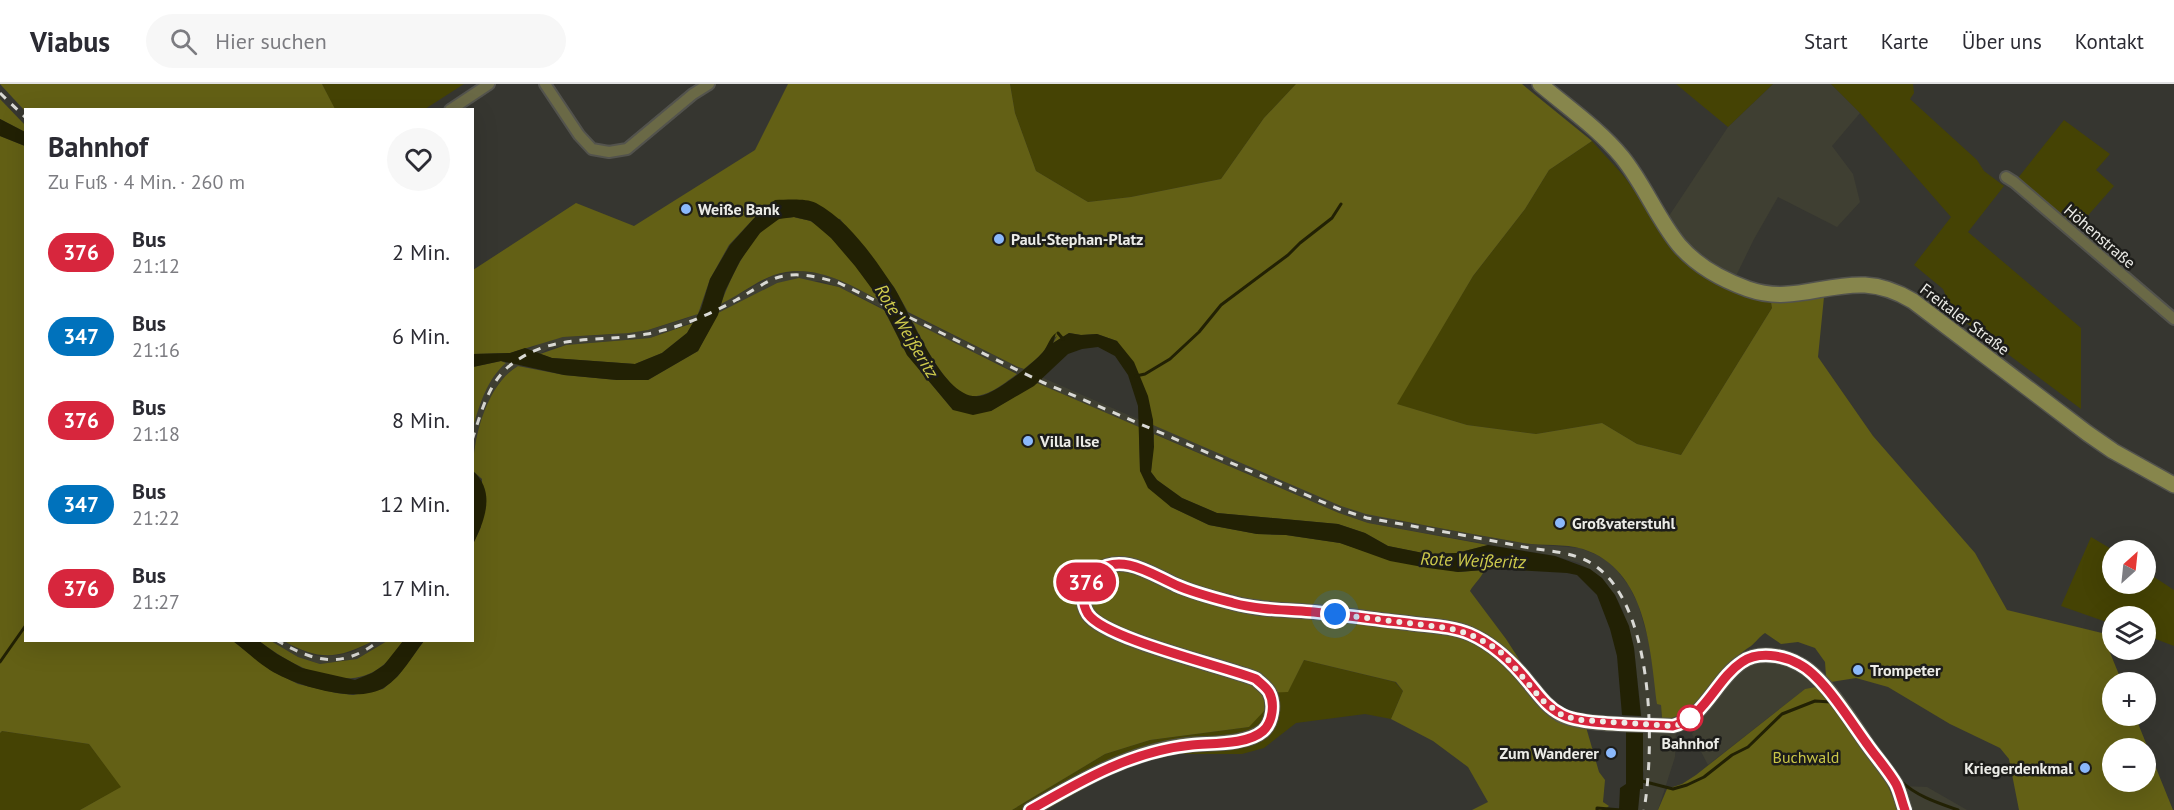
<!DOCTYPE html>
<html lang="de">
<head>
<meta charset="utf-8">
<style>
	:root { --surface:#fff; --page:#f7f7f7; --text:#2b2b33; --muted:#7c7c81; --line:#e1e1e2 }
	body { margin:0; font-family:"PT Sans",sans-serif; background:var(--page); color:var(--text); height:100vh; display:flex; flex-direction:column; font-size:22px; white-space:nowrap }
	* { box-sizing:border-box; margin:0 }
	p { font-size:20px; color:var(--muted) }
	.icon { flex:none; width:33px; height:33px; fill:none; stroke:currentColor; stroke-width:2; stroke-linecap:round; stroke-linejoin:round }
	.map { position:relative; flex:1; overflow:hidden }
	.side { position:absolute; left:24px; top:24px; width:450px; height:534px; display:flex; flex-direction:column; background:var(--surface); border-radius:0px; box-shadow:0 6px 24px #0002 }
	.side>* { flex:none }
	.badge { padding:0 12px; border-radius:20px; font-size:21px; line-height:39px }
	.needle { width:39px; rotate:27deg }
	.fabs { position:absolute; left:2102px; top:456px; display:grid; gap:12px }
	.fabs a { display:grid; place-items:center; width:54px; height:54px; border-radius:50%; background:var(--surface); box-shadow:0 6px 24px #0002; font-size:30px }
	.you { position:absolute; width:30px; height:30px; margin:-15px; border:4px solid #fff; border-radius:50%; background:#1a73e8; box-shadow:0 0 0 9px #1a73e833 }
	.map>.badge { position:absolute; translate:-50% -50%; box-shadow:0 0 0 3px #fff }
	.round { display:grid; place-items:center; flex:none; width:63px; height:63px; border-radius:32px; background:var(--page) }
	.summary { display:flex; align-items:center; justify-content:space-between; height:102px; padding:0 24px }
	h1 { font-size:28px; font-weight:700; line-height:45px }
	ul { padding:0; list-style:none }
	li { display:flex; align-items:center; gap:18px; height:84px; padding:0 24px }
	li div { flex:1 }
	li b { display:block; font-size:22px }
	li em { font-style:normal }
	li .badge { min-width:66px; font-weight:700; text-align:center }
	header { display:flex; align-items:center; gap:36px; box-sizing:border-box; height:84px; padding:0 30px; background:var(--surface); border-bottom:2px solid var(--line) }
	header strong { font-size:28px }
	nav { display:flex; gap:33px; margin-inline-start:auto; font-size:21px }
	.search { width:420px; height:54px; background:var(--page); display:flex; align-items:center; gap:15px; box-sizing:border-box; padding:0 21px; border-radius:33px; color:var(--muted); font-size:22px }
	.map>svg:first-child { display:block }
</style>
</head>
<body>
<header>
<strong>Viabus</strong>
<div class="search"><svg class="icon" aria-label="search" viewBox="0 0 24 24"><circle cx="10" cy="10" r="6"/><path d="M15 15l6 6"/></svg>Hier suchen</div>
<nav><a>Start</a><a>Karte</a><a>Über uns</a><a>Kontakt</a></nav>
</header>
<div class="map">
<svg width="2174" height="726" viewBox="0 0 2174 726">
	<rect width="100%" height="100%" fill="#363630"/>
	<!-- built -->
	<g fill="#3f3f32">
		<path d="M1773 0H1831L1860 29 1832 62 1853 90 1860 118 1837 143 1778 113 1754 155 1735 194 1719 186 1689 164 1667 135 1728 43Z"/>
		<path d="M800 187 822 190 840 196 1018 283 1133 333 1395 436 1528 460 1580 464 1597 471 1613 481 1629 502 1638 520 1650 561 1661 621 1662 646 1676 647 1675 673 1658 726H1638L1640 705H1643L1644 689 1641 680 1643 647 1634 564 1623 527 1615 511 1602 494 1579 479 1555 472 1368 439 1339 429 1048 304 839 203 820 197 777 199 725 226 650 254 566 261 548 265 510 287 498 300 489 317 473 367V343L481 316 490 297 503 281 521 269 543 258 563 253 606 251 648 246 685 235 721 220 774 191Z"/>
		<path d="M271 557H284L301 566 318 572 338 571 352 568 373 557H387L357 575 320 580 298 573Z"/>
		<path d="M1767 576 1789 580 1823 604 1805 605 1708 681 1692 650 1717 610 1726 599 1749 580Z"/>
		<path d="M1900 702 1927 703 1967 726H1910Z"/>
	</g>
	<!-- green -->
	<g fill="#454304">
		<path d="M322 0H464L425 25 335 26Z"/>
		<path d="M1010 0H1296L1264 34 1221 95 1131 113 1088 118 1036 87 1015 29Z"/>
		<path d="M1676 0H1773L1728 43Z"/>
		<path d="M1831 0H1913L1914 9 1910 15 1977 76 1984 87 2004 102 1968 148 2081 244V325L1953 229 1943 205 1914 181 1951 133 1860 29Z"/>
		<path d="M2064 36 2110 70 2096 86 2114 102 2076 145 2018 94Z"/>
		<path d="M1592 57C1603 70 1616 82 1626 95 1654 133 1666 172 1710 197 1729 208 1751 212 1771 218L1772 224 1681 371 1637 360 1602 339 1536 350 1467 341 1396 320 1473 192 1525 125 1549 86Z"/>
		<path d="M2091 453 2113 466 2112 500H2145V487L2174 506V562L2145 551V532H2112V540L2061 522Z"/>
		<path d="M1304 576 1395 598 1403 607 1391 635 1365 630 1296 639 1264 664 1242 670H1175L1141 679 1103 694 1046 726H1012L1105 670 1150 656 1249 643 1263 608 1288 607Z"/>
		<path d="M2 647 89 660 122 703 80 726H0V649Z"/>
	</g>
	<!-- forest -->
	<g fill="#636015" fill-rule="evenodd">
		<path d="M0 0H322L335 25 25 27Z"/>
		<path d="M788 0H1010L1015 29 1036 87 1088 118 1131 113 1221 95 1264 34 1296 0H1522L1592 57 1549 86 1525 125 1473 192 1397 320 1467 341 1536 350 1602 339 1637 360 1681 371 1772 224 1771 218 1824 213 1818 273 1873 352 1975 469 2007 526 2102 549 2122 598H2112V632H2135L2173 726H2019L2009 675 2000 664 1950 640 1888 603 1856 594 1831 598 1826 592 1825 578 1815 564 1798 558 1781 560 1765 549C1759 553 1756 558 1751 562 1726 578 1712 601 1696 626 1684 626 1676 636 1662 635L1661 621 1657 620C1650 564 1647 486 1583 465 1564 459 1542 462 1523 459 1471 450 1418 440 1366 430L1341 422 1153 341V336L1117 257 1097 250 1081 251 1069 249 1053 259 1057 252C1049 256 1049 261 1043 268 1038 274 1030 280 1024 285L1018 283 908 228 894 203 840 135 757 131 729 161 710 195 698 230 648 246 629 249 563 253 510 269 473 270V186L576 119 634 142 755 66ZM2112 664H2145V698H2112Z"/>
		<path d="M0 15 25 41V48L0 35Z"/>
		<path d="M0 52 25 62 26 556 233 557 270 586 298 600 336 609 353 611 383 605 398 592 424 557 472 556 473 460 481 443 482 395 473 387C473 353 487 300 518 282L564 291 617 296H648L698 267 718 229 777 199 799 194 839 203 884 226 907 271 953 326 991 327 1037 299 1139 343 1140 387 1171 423 1209 441 1257 450 1286 451 1340 459 1364 467 1458 488 1484 486C1483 492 1473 501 1470 507L1506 555 1559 637 1586 643 1599 688 1605 696 1603 718 1609 722 1604 726H1472L1488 718 1468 683 1433 657 1391 635 1403 607 1396 598 1304 576 1288 608 1263 609 1265 626 1249 643 1150 656 1105 670 1012 726H80L121 703 89 660 2 647 0 649Z"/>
		<path d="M794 133C799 135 807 135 812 138 833 150 867 195 879 216 848 199 811 178 774 191 757 197 738 212 721 220 729 196 754 143 779 135 784 133 790 134 794 133Z"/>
		<path d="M913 238 1017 290C1005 299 988 313 972 312 949 311 922 257 913 238Z"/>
		<path d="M693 239 687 249 662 269 635 280 552 274 540 270 566 261 650 254Z"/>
		<path d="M501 277 506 279C487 295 480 320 473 343V283Z"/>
		<path d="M1154 350 1339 429 1368 439 1488 461 1457 469 1428 470 1388 462 1365 449 1338 440 1217 429 1182 414 1157 396 1151 388Z"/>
		<path d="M259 557H271L298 573 320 580 357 575 387 557H403C397 565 390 576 382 582 345 612 291 581 259 557Z"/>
		<path d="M284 557H373C338 575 319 577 284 557Z"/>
		<path d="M1816 603 1823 604 1885 695 1898 726H1658L1667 705 1682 700 1696 691 1805 605Z"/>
	</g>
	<!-- water -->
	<g fill="#222104">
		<path d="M0 35 25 48V62L0 52Z"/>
		<path d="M775 116C787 116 805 114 816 119 848 136 873 172 893 202 910 227 945 325 984 311 999 306 1033 280 1043 268 1048 262 1049 254 1056 249L1053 259 1069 249 1081 251 1097 250 1117 257 1134 278 1148 312 1153 336 1154 363 1151 388 1157 396 1182 414 1217 429 1338 440 1365 449 1388 462 1428 470 1457 469 1488 461 1555 472 1590 485 1602 494 1615 511 1629 542 1634 564 1641 632 1622 631 1617 572 1610 545 1597 511 1577 491 1567 489 1532 487 1496 485 1458 488 1428 484 1390 477 1340 459 1286 451 1257 450 1209 441 1171 423 1148 404 1140 387 1138 322 1128 291 1115 272 1098 263 1082 265 1068 270 1034 302 991 327 973 331 953 326 907 271 878 213 855 182 831 154 811 137 794 133 779 135 760 149 740 177 725 207 718 231 698 267 648 296H617L564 291 501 277 473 283V270L510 269 525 264 552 274 635 280 662 269 687 249 701 225 710 195 730 161 757 131Z"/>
		<path d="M473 387C496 408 485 436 473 460Z"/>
		<path d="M233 557H259L277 570 302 584 355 596 372 589 384 581 403 557H424C412 572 402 592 385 603 359 621 295 602 270 586 257 578 245 566 233 557Z"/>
		<path d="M1626 646 1643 647V705H1640L1638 726H1619L1620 704 1626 700Z"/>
	</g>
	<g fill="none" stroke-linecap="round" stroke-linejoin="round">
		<!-- stream -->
		<g stroke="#222104" stroke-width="3">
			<path d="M1058 249 1063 255"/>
			<path d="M1136 292 1145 290 1170 275 1199 248 1221 221 1288 171 1300 159 1332 134 1341 120"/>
			<path d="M0 578 26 541"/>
			<path d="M1642 697 1673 705 1687 701 1704 693 1732 671 1748 663 1782 630 1815 617 1831 618"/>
			<path d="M1901 697C1916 712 1938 719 1958 726"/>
			<path d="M1597 726V724L1621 726"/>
		</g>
		<!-- minor casing -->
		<g stroke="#53534d" stroke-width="14">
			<g id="minor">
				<path d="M545 0 579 51 592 65 609 68 627 65 693 10 709 0"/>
				<path d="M450 26 489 0"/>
				<path d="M2006 93 2014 98 2174 235"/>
			</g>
		</g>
		<!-- tertiary casing -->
		<g stroke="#53534d" stroke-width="16">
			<path id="tertiary" d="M1030 726C1080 697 1129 668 1187 661 1208 659 1246 661 1263 647 1273 638 1275 619 1269 608 1266 603 1260 599 1256 595 1223 582 1104 555 1088 530 1083 522 1082 514 1084 504 1086 497 1090 491 1097 487 1123 469 1151 490 1176 501 1194 509 1214 514 1233 519 1259 526 1287 526 1314 528 1345 530 1377 536 1408 539 1429 542 1451 542 1470 550 1495 561 1513 579 1529 599 1539 611 1547 623 1561 631 1582 642 1647 640 1673 642 1705 634 1716 595 1742 578 1758 567 1783 571 1799 580 1824 592 1853 640 1869 663 1878 675 1888 687 1896 700 1900 708 1902 718 1905 726"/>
		</g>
		<!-- secondary casing -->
		<g stroke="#53534d" stroke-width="18">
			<path id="secondary" d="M1540 0C1567 23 1599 45 1622 73 1644 100 1657 134 1679 161 1696 181 1723 196 1748 205 1791 220 1824 199 1865 201 1883 202 1898 208 1913 217L2087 349 2113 367 2174 401"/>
		</g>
		<!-- minor -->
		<use href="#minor" stroke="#6a6946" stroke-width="10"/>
		<!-- tertiary -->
		<use href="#tertiary" stroke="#6a6946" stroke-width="14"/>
		<!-- secondary -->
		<use href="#secondary" stroke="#87864c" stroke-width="15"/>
		<!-- rail -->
		<g stroke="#d9d9d4" stroke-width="3" stroke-dasharray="8 8" stroke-linecap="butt">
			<path d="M0 9 26 34"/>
			<path d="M472 356C481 330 487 302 508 283 550 248 598 259 647 250 678 244 709 231 736 216 749 209 763 199 776 194 797 187 819 193 839 199L1042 298 1339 425 1367 434C1418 443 1469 452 1519 462 1543 467 1574 467 1594 481 1654 521 1655 662 1644 726"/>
			<path d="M276 556C314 578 342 586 380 556"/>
		</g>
	</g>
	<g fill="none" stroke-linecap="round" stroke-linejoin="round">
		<!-- line casing -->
		<g stroke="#fff" stroke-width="14">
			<path id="line" d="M1030 726C1082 696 1132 667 1192 661 1212 659 1247 661 1263 647 1273 638 1275 619 1269 608 1266 603 1260 599 1256 595 1223 582 1105 555 1088 530 1083 522 1082 514 1084 504 1086 497 1090 491 1096 487 1123 469 1151 490 1176 501 1194 509 1214 514 1233 519 1259 526 1287 526 1314 528 1345 531 1377 536 1408 539 1429 542 1451 542 1470 550 1495 561 1513 579 1529 599 1539 611 1547 623 1561 630 1581 642 1647 640 1673 642 1705 634 1716 595 1742 578 1758 567 1783 571 1799 580 1823 592 1850 637 1867 660 1876 673 1888 686 1896 700 1900 708 1902 718 1905 726"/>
		</g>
		<!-- line -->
		<use href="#line" stroke="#d7263d" stroke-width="9"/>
		<!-- walk -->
		<path stroke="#ecece7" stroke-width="6" stroke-dasharray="0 10.8" d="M1335 530 1448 544 1469 550 1489 560 1503 570 1542 616 1563 632 1580 636 1673 642 1682 640 1690 634"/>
	</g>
	<!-- markers -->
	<g fill="#8bb9fc" stroke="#1d1d1a" stroke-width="2">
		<circle cx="686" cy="125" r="6"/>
		<circle cx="999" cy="155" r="6"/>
		<circle cx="1028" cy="357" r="6"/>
		<circle cx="1560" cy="439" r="6"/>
		<circle cx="1858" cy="586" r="6"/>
		<circle cx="1611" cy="669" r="6"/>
		<circle cx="2085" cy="684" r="6"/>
	</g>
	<circle fill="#fff" stroke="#d7263d" stroke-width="3" cx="1690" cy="634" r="12"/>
	<g text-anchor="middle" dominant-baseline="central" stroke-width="5" stroke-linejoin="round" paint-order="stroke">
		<!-- poi labels -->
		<g font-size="16" font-weight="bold" fill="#ecece7" stroke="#1d1d1a" text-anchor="start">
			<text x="698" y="125">Weiße Bank</text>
			<text x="1011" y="155">Paul-Stephan-Platz</text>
			<text x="1040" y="357">Villa Ilse</text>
			<text x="1572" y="439">Großvaterstuhl</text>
			<text x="1870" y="586">Trompeter</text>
			<text x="1599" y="669" text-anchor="end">Zum Wanderer</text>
			<text x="2073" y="684" text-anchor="end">Kriegerdenkmal</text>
		</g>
		<!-- street labels -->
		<g font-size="16" fill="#ecece7" stroke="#1d1d1a">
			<text transform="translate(2100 152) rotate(41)">Höhenstraße</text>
			<text transform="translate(1965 235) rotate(37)">Freitaler Straße</text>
		</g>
		<!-- stop labels -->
		<g font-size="16" font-weight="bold" fill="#ecece7" stroke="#1d1d1a">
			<text x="1690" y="659">Bahnhof</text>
		</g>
		<!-- park labels -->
		<g font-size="16" fill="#cbc748" stroke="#1d1d1a">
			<text x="1806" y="673">Buchwald</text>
		</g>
		<!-- water labels -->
		<g font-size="18" font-style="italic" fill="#cfcb4c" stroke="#1d1d1a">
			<text transform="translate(907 247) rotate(59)">Rote Weißeritz</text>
			<text transform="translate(1473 476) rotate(2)">Rote Weißeritz</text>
		</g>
	</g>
</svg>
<div class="fabs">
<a><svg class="needle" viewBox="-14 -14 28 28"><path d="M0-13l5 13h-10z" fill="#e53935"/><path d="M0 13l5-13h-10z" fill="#7c7c81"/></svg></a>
<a><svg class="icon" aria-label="layers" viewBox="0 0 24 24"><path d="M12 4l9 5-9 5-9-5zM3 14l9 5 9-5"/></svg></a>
<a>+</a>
<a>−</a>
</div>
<div class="you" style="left:1335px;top:530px"></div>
<b class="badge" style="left:1086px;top:498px;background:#d7263d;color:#fff">376</b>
<section class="side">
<div class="summary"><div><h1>Bahnhof</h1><p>Zu Fuß · 4 Min. · 260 m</p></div><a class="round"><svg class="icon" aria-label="heart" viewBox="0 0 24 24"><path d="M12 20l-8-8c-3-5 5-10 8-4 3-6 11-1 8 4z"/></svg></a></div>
<ul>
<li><span class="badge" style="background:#d7263d;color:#fff">376</span><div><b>Bus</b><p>21:12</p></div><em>2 Min.</em></li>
<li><span class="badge" style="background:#0072bc;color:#fff">347</span><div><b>Bus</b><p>21:16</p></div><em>6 Min.</em></li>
<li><span class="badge" style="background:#d7263d;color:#fff">376</span><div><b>Bus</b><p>21:18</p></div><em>8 Min.</em></li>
<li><span class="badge" style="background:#0072bc;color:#fff">347</span><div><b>Bus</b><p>21:22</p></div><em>12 Min.</em></li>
<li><span class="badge" style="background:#d7263d;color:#fff">376</span><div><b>Bus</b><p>21:27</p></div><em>17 Min.</em></li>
</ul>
</section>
</div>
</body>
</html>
